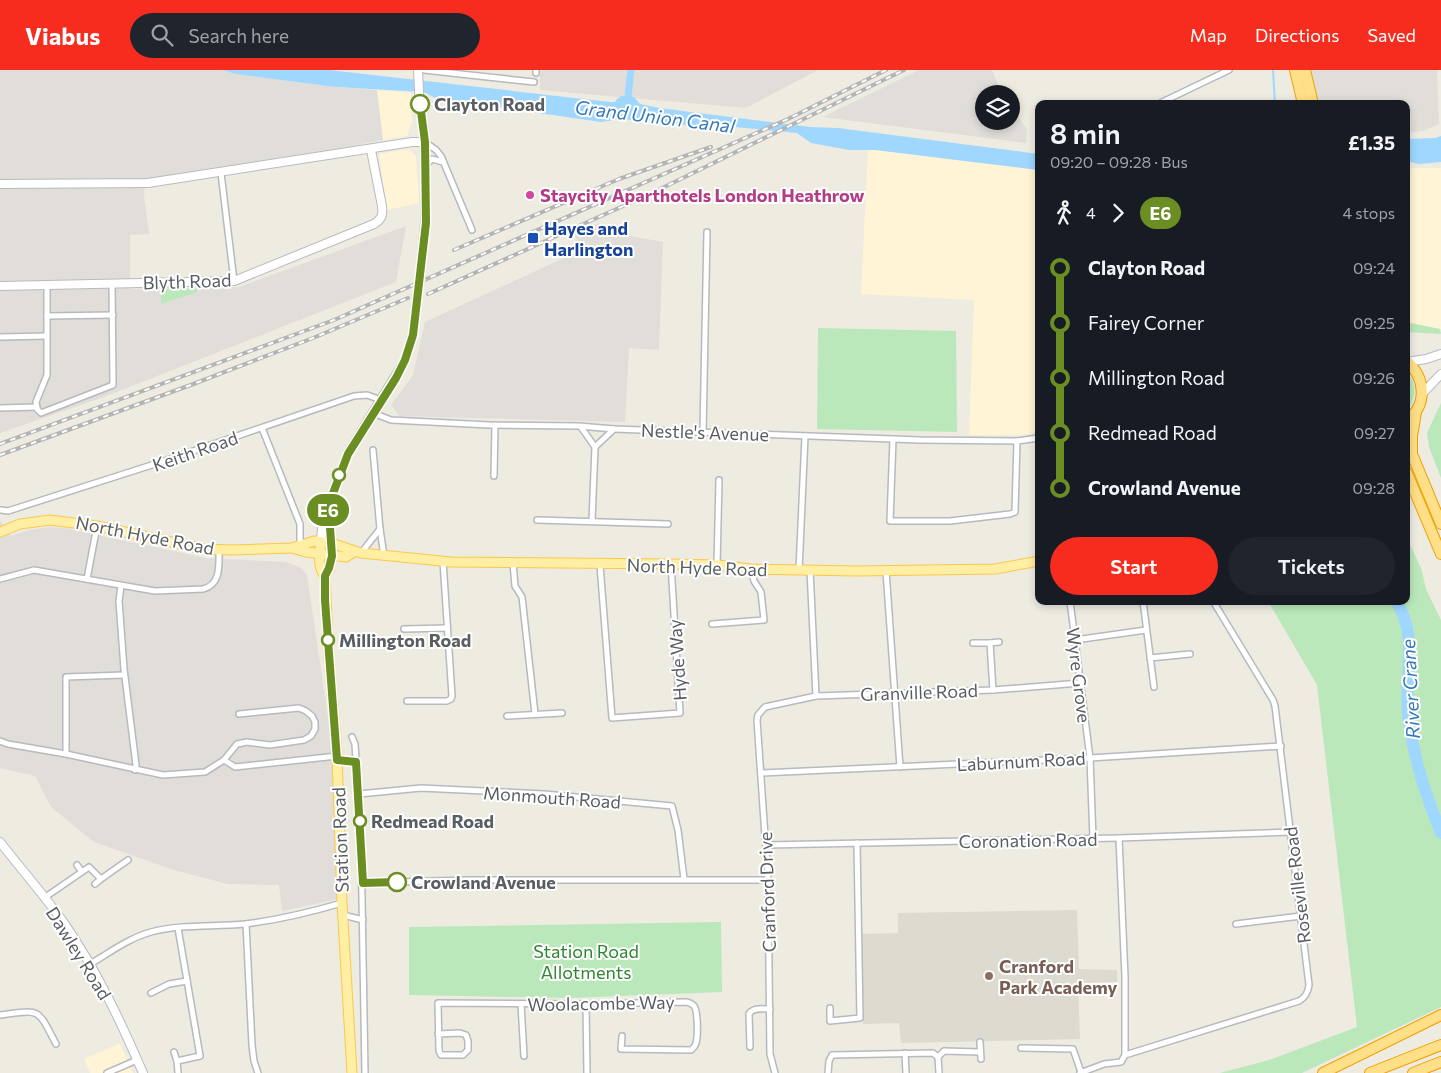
<!DOCTYPE html>
<html lang="en">
<head>
<meta charset="utf-8">
<style>
	:root { --surface:#171b24; --page:#20242c; --text:#f1f3f6; --muted:#9ea1a6; --accent:#f62c1e }
	body { margin:0; font-family:Commissioner,sans-serif; background:var(--page); color:var(--text); height:100vh; display:flex; flex-direction:column; font-size:19px; white-space:nowrap }
	* { box-sizing:border-box; margin:0 }
	p { font-size:16px; color:var(--muted) }
	.icon { flex:none; width:28px; height:28px; fill:none; stroke:currentColor; stroke-width:2; stroke-linecap:round; stroke-linejoin:round }
	.map { position:relative; flex:1; overflow:hidden }
	.drawer { position:absolute; left:1035px; top:30px; width:375px; height:505px; display:flex; flex-direction:column; background:var(--surface); border-radius:10px; box-shadow:0 2px 8px #0003 }
	.drawer>* { flex:none }
	.badge { padding:0 10px; border-radius:16px; font-size:18px; line-height:32px }
	.buttons { position:absolute; left:975px; top:15px; display:grid; gap:10px }
	.buttons a { display:grid; place-items:center; width:45px; height:45px; border-radius:50%; background:var(--surface); box-shadow:0 2px 8px #0003; font-size:25px }
	.map>.badge { position:absolute; translate:-50% -50%; box-shadow:0 0 0 2px #fff }
	.legs { display:flex; align-items:center; gap:8px; height:55px; padding:0 15px; font-size:16px }
	.legs p { margin-inline-start:auto }
	.overview { display:flex; align-items:center; justify-content:space-between; height:85px; padding:0 15px }
	h1 { font-size:28px; font-weight:600; line-height:38px }
	.primary-button { display:flex; gap:10px; margin-top:auto; padding:10px 15px }
	.primary-button a { flex:1; height:58px; border-radius:30px; background:var(--accent); color:#fff; font-size:20px; font-weight:600; line-height:58px; text-align:center }
	.primary-button a+a { background:var(--page); color:var(--text) }
	ul { padding:0 15px; list-style:none }
	li { display:flex; align-items:center; gap:18px; height:55px; font-size:19px }
	li i { display:grid; place-items:center; width:8px; height:100%; margin:0 6px; background:currentColor }
	li i::after { content:''; width:12px; height:12px; margin:-6px; border:4px solid; border-radius:50%; background:var(--surface) }
	li p { margin-inline-start:auto }
	li:first-child i { background:linear-gradient(#0000 50%,currentColor 0) }
	li:last-child i { background:linear-gradient(currentColor 50%,#0000 0) }
	header { display:flex; align-items:center; gap:30px; box-sizing:border-box; height:70px; padding:0 25px; background:var(--accent); color:#fff }
	header strong { font-size:24px }
	nav { display:flex; gap:28px; margin-inline-start:auto; font-size:18px }
	.search { width:350px; height:45px; background:var(--page); display:flex; align-items:center; gap:12px; box-sizing:border-box; padding:0 18px; border-radius:28px; color:var(--muted); font-size:19px }
	.map>svg:first-child { display:block }
</style>
</head>
<body>
<header>
<strong>Viabus</strong>
<div class="search"><svg class="icon" aria-label="search" viewBox="0 0 24 24"><circle cx="10" cy="10" r="6"/><path d="M15 15l6 6"/></svg>Search here</div>
<nav><a>Map</a><a>Directions</a><a>Saved</a></nav>
</header>
<div class="map">
<svg width="1441" height="1003" viewBox="0 0 1441 1003">
	<rect width="100%" height="100%" fill="#eeebe1"/>
	<!-- commercial -->
	<g fill="#fff4d5">
		<path d="M377 20 411 23 412 52 407 66 383 70Z"/>
		<path d="M409 79 416 86 419 133 387 140 379 84Z"/>
		<path d="M868 79 1039 100V362L1021 365H969L974 230 861 224Z"/>
		<path d="M1414 98H1441V259L1406 255V100Z"/>
		<path d="M120 973 133 1003H90L84 989Z"/>
	</g>
	<!-- industrial -->
	<g fill="#e1ded9">
		<path d="M0 0H223L235 4 282 10 336 17 377 20 383 70 172 110H145L144 127 149 164 130 165V219L239 217 406 156 396 212 104 327 0 363Z"/>
		<path d="M540 0H818L746 38 540 20Z"/>
		<path d="M919 0H992L1002 24H984V51H1011V37L1027 59 1026 73 823 47Z"/>
		<path d="M1309 0H1437L1439 54 1423 61 1406 63V34H1318Z"/>
		<path d="M599 153 606 167 625 165 663 172 659 280 629 278 625 352 400 346 391 335 413 305 425 252 579 181 575 164Z"/>
		<path d="M0 451 11 466 29 460 49 457 65 458 206 488 286 492 301 498 307 505 333 681 338 829 282 841 279 815 228 814 174 800 94 772 51 737 35 706 0 698Z"/>
	</g>
	<!-- education -->
	<path fill="#dddad0" d="M1077 840 1079 899 1117 900V912L1078 913 1080 969 901 973 899 953 863 954 859 864 898 863V843Z"/>
	<!-- green -->
	<g fill="#bbe8bb">
		<path d="M166 219H197V222L161 234V224Z"/>
		<path d="M1406 252 1440 259 1441 264 1406 262Z"/>
		<path d="M818 258 956 261 957 362 817 359Z"/>
		<path d="M1406 302C1418 314 1416 329 1406 342Z"/>
		<path d="M1441 333V408L1429 377 1427 363Z"/>
		<path d="M1406 466 1421 498 1426 519 1441 550V937L1302 1003H1220L1269 990 1357 957 1317 615 1268 531H1393L1402 548 1407 584H1414C1416 566 1409 547 1401 531H1406Z"/>
		<path d="M721 852 722 922 570 928 409 925V857Z"/>
	</g>
	<!-- water -->
	<g fill="#a0d7ff">
		<path d="M223 0H329L610 32H615L616 30 621 26 634 27 640 34 659 38 810 57 838 58 1039 84V100L875 80H849L811 73 797 63 714 55 707 58 678 54 622 49 601 52 587 50 435 28 424 22 336 17 235 4Z"/>
		<path d="M1441 66V92L1419 94 1406 91V69L1435 68Z"/>
	</g>
	<g fill="none" stroke-linecap="round" stroke-linejoin="round">
		<!-- stream -->
		<path stroke="#a0d7ff" stroke-width="2" d="M1273 0 1275 34"/>
		<!-- canal -->
		<path stroke="#a0d7ff" stroke-width="7" d="M627 35 631 0"/>
		<!-- river -->
		<path stroke="#a0d7ff" stroke-width="12" d="M1396 531C1419 566 1404 606 1408 644 1413 687 1425 723 1441 763"/>
		<!-- street casing -->
		<g stroke="#b6babf" stroke-width="8">
			<g id="street">
				<path d="M424 0 534 12"/>
				<path d="M536 3V0"/>
				<path d="M1158 34 1229 0"/>
				<path d="M425 72 436 80 441 86 472 160"/>
				<path d="M425 96 432 89 443 92"/>
				<path d="M221 103 234 211"/>
				<path d="M47 215V305L36 332 37 339 41 343 113 315 112 213"/>
				<path d="M47 246 113 245"/>
				<path d="M0 267 47 266"/>
				<path d="M0 338 37 337"/>
				<path d="M373 343 391 350 489 355 579 356 614 359 920 370 1017 371 1039 368"/>
				<path d="M581 357 595 377 592 451"/>
				<path d="M262 358 300 454V475"/>
				<path d="M703 362 707 162"/>
				<path d="M893 369 890 451H950L1010 444 1015 442 1017 371"/>
				<path d="M595 377 614 359"/>
				<path d="M373 380 380 459 384 486"/>
				<path d="M494 406 495 355"/>
				<path d="M1 440 8 441 158 393 354 326 367 325 381 330"/>
				<path d="M537 450 668 454"/>
				<path d="M361 483 380 459"/>
				<path d="M513 493 515 516 522 527 535 644"/>
				<path d="M600 495 612 648 680 643 671 494"/>
				<path d="M717 495 719 410"/>
				<path d="M799 500 805 366"/>
				<path d="M810 500 816 626"/>
				<path d="M886 501 900 697"/>
				<path d="M0 509 34 500 155 521 203 519C221 515 219 495 219 480"/>
				<path d="M87 509 97 456"/>
				<path d="M121 516 119 531 124 599 136 695 135 700"/>
				<path d="M1070 531 1090 688 1093 769"/>
				<path d="M1143 531 1154 617"/>
				<path d="M712 554 764 550 761 522 754 511 751 499"/>
				<path d="M404 559 447 558"/>
				<path d="M1075 570 1146 560"/>
				<path d="M973 573H990L993 620"/>
				<path d="M990 573 999 572"/>
				<path d="M1150 588 1190 584"/>
				<path d="M407 631H447L451 629 452 626 443 491"/>
				<path d="M507 646 562 643"/>
				<path d="M352 667 355 674 361 771 365 1003"/>
				<path d="M0 671 8 674 66 684 163 705 205 702 224 690 237 674 247 672 270 675 304 670 311 666 315 659V652L312 646 306 641 299 638 239 644"/>
				<path d="M66 684V607L124 605"/>
				<path d="M224 690 235 697 337 686"/>
				<path d="M337 690 356 693"/>
				<path d="M761 703 1090 688 1281 676"/>
				<path d="M359 724 421 718 544 724 672 736 678 760 684 809"/>
				<path d="M766 775 1119 768 1291 762"/>
				<path d="M77 795 82 802"/>
				<path d="M363 813 468 810H768"/>
				<path d="M95 814 101 809"/>
				<path d="M44 828 89 797 101 809 128 790"/>
				<path d="M343 845 363 850"/>
				<path d="M246 854 252 975 254 991 258 1003"/>
				<path d="M1236 854 1301 846"/>
				<path d="M90 894C109 883 129 868 151 862 181 854 214 857 245 854 278 850 311 842 342 833"/>
				<path d="M151 923 169 914 187 911"/>
				<path d="M521 934 524 986"/>
				<path d="M586 934 587 1003"/>
				<path d="M830 938V951L860 948 857 773"/>
				<path d="M0 945C41 940 37 937 56 974"/>
				<path d="M438 964 460 963 466 965 468 971V980L463 985H441L439 981 438 933 586 934 687 932C689 933 693 934 694 936 698 941 698 967 696 973 695 977 694 977 691 980L621 979 622 966"/>
				<path d="M980 972 981 989"/>
				<path d="M750 977 749 944C753 937 763 939 770 939"/>
				<path d="M1021 978 1073 979 1081 1002"/>
				<path d="M174 982 177 991 178 1002"/>
				<path d="M905 983 906 1003"/>
				<path d="M1125 985 1299 931C1306 927 1308 922 1309 915L1275 636 1273 630 1213 531"/>
				<path d="M938 987 944 981 980 982"/>
				<path d="M177 991 200 986 178 858"/>
				<path d="M107 1003 137 990"/>
				<path d="M775 1003 770 984 768 810 757 650 758 645 765 637 816 626 993 620 1080 613"/>
				<path d="M828 1003 829 991 832 985 933 983 938 987 939 1003"/>
				<path d="M1080 1003 1104 994 1121 992 1125 985V907L1119 768"/>
			</g>
		</g>
		<!-- secondary casing -->
		<g stroke="#b7bbc1" stroke-width="10">
			<g id="secondary">
				<path d="M418 0 420 40 424 59 425 96V153L420 208"/>
				<path d="M0 114 148 113 412 72H425"/>
				<path d="M0 216 234 211 374 154C382 149 383 145 382 136L371 80"/>
				<path d="M1407 292 1426 289 1441 284"/>
				<path d="M1422 324 1441 304"/>
				<path d="M326 453 330 457 331 473"/>
				<path d="M321 472 322 457 326 453 332 426 348 383 405 290 413 265 416 238"/>
				<path d="M0 772C21 799 44 825 64 853 97 901 120 950 143 1003"/>
			</g>
		</g>
		<!-- primary casing -->
		<g stroke="#fcc84c" stroke-width="11">
			<g id="primary">
				<path d="M0 462 20 454 50 450 97 456 204 479 231 480 292 478 314 471 331 473 361 483 451 492 671 494 717 495 751 499 856 501 995 499 1039 491"/>
				<path d="M321 472C320 484 317 497 325 506L328 572 337 686 342 833 352 1003"/>
				<path d="M292 478 306 482 346 487 354 482"/>
				<path d="M325 506 329 499 332 481"/>
			</g>
		</g>
		<!-- highway casing -->
		<g stroke="#efa000" stroke-width="12">
			<g id="highway">
				<path d="M1295 0 1303 34"/>
				<path d="M1305 0 1313 34"/>
				<path d="M1406 291C1426 307 1428 336 1406 351"/>
				<path d="M1416 342 1412 366V384L1441 454"/>
				<path d="M1406 401 1441 484"/>
				<path d="M1323 1003 1441 945"/>
				<path d="M1370 1003 1441 975"/>
				<path d="M1413 1003 1441 992"/>
			</g>
		</g>
		<!-- street -->
		<use href="#street" stroke="#fff" stroke-width="5"/>
		<!-- secondary -->
		<use href="#secondary" stroke="#fff" stroke-width="8"/>
		<!-- primary -->
		<use href="#primary" stroke="#ffefa5" stroke-width="9"/>
		<!-- highway -->
		<use href="#highway" stroke="#ffdf87" stroke-width="10"/>
		<!-- rail casing -->
		<g stroke="#b3b4b4" stroke-width="4">
			<g id="rail">
				<path d="M454 180 619 109 711 77"/>
				<path d="M428 224 652 123 904 0"/>
				<path d="M0 374 334 250 788 49 886 0"/>
				<path d="M0 385 196 313 313 268 408 228"/>
			</g>
		</g>
		<!-- rail -->
		<use href="#rail" stroke="#fff" stroke-width="2" stroke-dasharray="5.5" stroke-linecap="butt"/>
		<!-- secondary-bridge casing -->
		<g stroke="#b7bbc1" stroke-width="10" stroke-linecap="butt">
			<path id="secondary-bridge" d="M416 238 420 208"/>
		</g>
		<!-- secondary-bridge -->
		<use href="#secondary-bridge" stroke="#fff" stroke-width="8"/>
	</g>
	<g fill="none" stroke-linecap="round" stroke-linejoin="round">
		<!-- line-1 casing -->
		<g stroke="#fff" stroke-width="11">
			<path id="line-1" d="M397 812 363 813 356 692 337 690 325 530V506L329 498 332 486 330 457 326 452 332 426 348 384 396 308 405 290 413 265 426 153 425 72 420 34"/>
		</g>
		<!-- line-1 -->
		<use href="#line-1" stroke="#6b8e23" stroke-width="8"/>
	</g>
	<!-- markers -->
	<g fill="#fff" stroke="#6b8e23" stroke-width="2.5">
		<circle cx="420" cy="34" r="9"/>
		<circle cx="339" cy="405" r="6"/>
		<circle cx="328" cy="570" r="6"/>
		<circle cx="360" cy="751" r="6"/>
		<circle cx="397" cy="812" r="9"/>
	</g>
	<circle fill="#d1479c" stroke="#fff" stroke-width="2" cx="530" cy="125" r="5"/>
	<rect fill="#1a4fb4" stroke="#fff" stroke-width="2" x="527" y="162" width="12" height="12" rx="2.5"/>
	<circle fill="#8d6e63" stroke="#fff" stroke-width="2" cx="989" cy="906" r="5"/>
	<g text-anchor="middle" dominant-baseline="central" stroke-width="4" stroke-linejoin="round" paint-order="stroke">
		<!-- stop labels -->
		<g font-size="18" font-weight="bold" fill="#595e63" stroke="#fff" text-anchor="start">
			<text x="434" y="34">Clayton Road</text>
			<text x="339" y="570">Millington Road</text>
			<text x="371" y="751">Redmead Road</text>
			<text x="411" y="812">Crowland Avenue</text>
		</g>
		<!-- hotel labels -->
		<g font-size="18" font-weight="bold" fill="#b23c85" stroke="#fff" text-anchor="start">
			<text x="540" y="125">Staycity Aparthotels London Heathrow</text>
		</g>
		<!-- transit labels -->
		<g font-size="18" font-weight="bold" fill="#164399" stroke="#fff" text-anchor="start">
			<text x="544" y="158">Hayes and<tspan x="544" dy="21">Harlington</tspan></text>
		</g>
		<!-- street labels -->
		<g font-size="18" fill="#595e63" stroke="#fff">
			<text transform="translate(187 211) rotate(-2)">Blyth Road</text>
			<text transform="translate(705 362) rotate(2)">Nestle's Avenue</text>
			<text transform="translate(195 381) rotate(-19)">Keith Road</text>
			<text transform="translate(145 465) rotate(11)">North Hyde Road</text>
			<text transform="translate(697 497) rotate(2)">North Hyde Road</text>
			<text transform="translate(677 590) rotate(-94)">Hyde Way</text>
			<text transform="translate(1079 605) rotate(83)">Wyre Grove</text>
			<text transform="translate(919 622) rotate(-2)">Granville Road</text>
			<text transform="translate(1021 691) rotate(-3)">Laburnum Road</text>
			<text transform="translate(552 727) rotate(4)">Monmouth Road</text>
			<text transform="translate(340 770) rotate(-92)">Station Road</text>
			<text transform="translate(1028 770) rotate(-1)">Coronation Road</text>
			<text transform="translate(1297 815) rotate(-97)">Roseville Road</text>
			<text transform="translate(767 822) rotate(-92)">Cranford Drive</text>
			<text transform="translate(79 883) rotate(58)">Dawley Road</text>
			<text transform="translate(601 933) rotate(-1)">Woolacombe Way</text>
		</g>
		<!-- park labels -->
		<g font-size="18" fill="#2e8630" stroke="#fff">
			<text x="586" y="881">Station Road<tspan x="586" dy="21">Allotments</tspan></text>
		</g>
		<!-- education labels -->
		<g font-size="18" font-weight="bold" fill="#785e54" stroke="#fff" text-anchor="start">
			<text x="999" y="896">Cranford<tspan x="999" dy="21">Park Academy</tspan></text>
		</g>
		<!-- water labels -->
		<g font-size="19" font-style="italic" fill="#3578b8" stroke="#fff">
			<text transform="translate(655 46) rotate(7)">Grand Union Canal</text>
			<text transform="translate(1410 619) rotate(-93)">River Crane</text>
		</g>
	</g>
</svg>
<div class="buttons">
<a><svg class="icon" aria-label="layers" viewBox="0 0 24 24"><path d="M12 4l9 5-9 5-9-5zM3 14l9 5 9-5"/></svg></a>
</div>
<b class="badge" style="left:328px;top:440px;background:#6b8e23;color:#fff">E6</b>
<section class="drawer">
<div class="overview"><div><h1>8 min</h1><p>09:20 – 09:28 · Bus</p></div><b>£1.35</b></div>
<div class="legs"><svg class="icon" aria-label="walk" viewBox="0 0 24 24"><circle cx="13" cy="4" r="2"/><path d="M13 8l-2 6 4 7M11 14l-3 7M7 12l3-4h3l4 4"/></svg>4<svg class="icon" aria-label="forward" viewBox="0 0 24 24"><path d="M9 5l7 7-7 7"/></svg><b class="badge" style="background:#6b8e23;color:#fff">E6</b><p>4 stops</p></div>
<ul>
<li><i style="color:#6b8e23"></i><b>Clayton Road</b><p>09:24</p></li>
<li><i style="color:#6b8e23"></i><span>Fairey Corner</span><p>09:25</p></li>
<li><i style="color:#6b8e23"></i><span>Millington Road</span><p>09:26</p></li>
<li><i style="color:#6b8e23"></i><span>Redmead Road</span><p>09:27</p></li>
<li><i style="color:#6b8e23"></i><b>Crowland Avenue</b><p>09:28</p></li>
</ul>
<div class="primary-button"><a>Start</a><a>Tickets</a></div>
</section>
</div>
</body>
</html>
